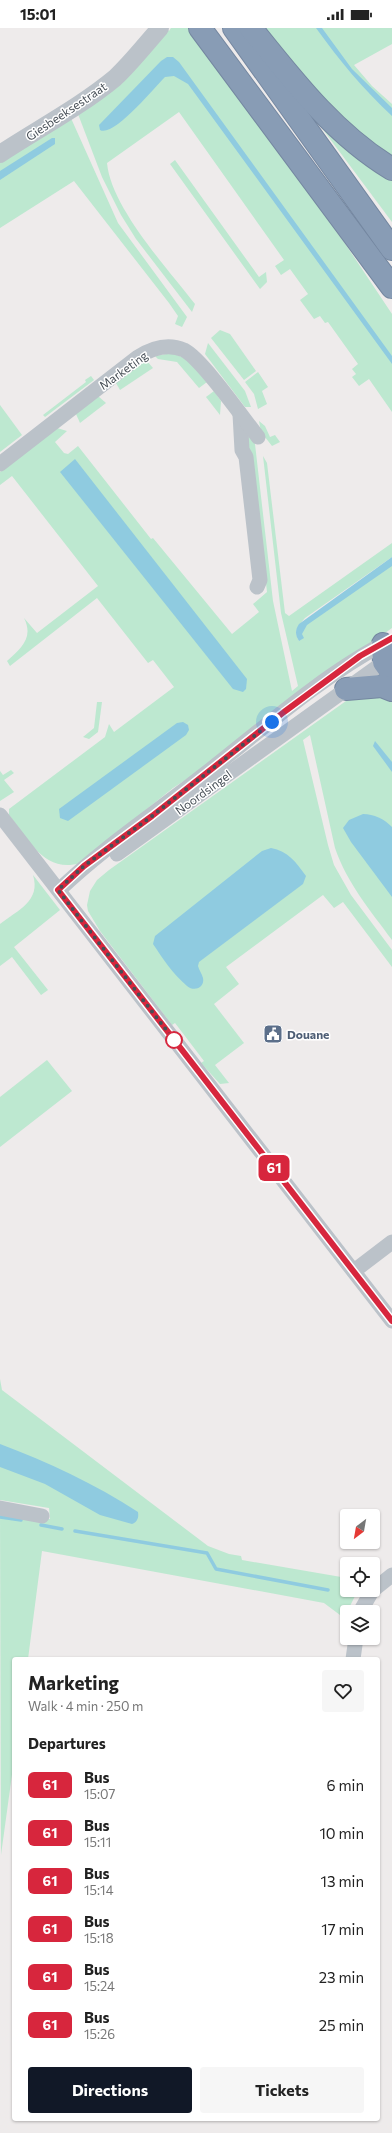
<!DOCTYPE html>
<html lang="en">
<head>
<meta charset="utf-8">
<style>
	:root { --surface:#fff; --page:#f6f6f6; --text:#222; --muted:#767676; --accent:#111827 }
	body { margin:0; font-family:Commissioner,sans-serif; background:var(--page); color:var(--text); height:100vh; display:flex; flex-direction:column; font-size:15px; white-space:nowrap }
	* { box-sizing:border-box; margin:0 }
	p { font-size:13px; color:var(--muted) }
	.icon { flex:none; width:22px; height:22px; fill:none; stroke:currentColor; stroke-width:2; stroke-linecap:round; stroke-linejoin:round }
	.map { position:relative; flex:1; overflow:hidden }
	.drawer { position:absolute; left:12px; top:1629px; width:368px; height:464px; display:flex; flex-direction:column; background:var(--surface); border-radius:4px; box-shadow:0 1px 3px #0004 }
	.drawer>* { flex:none }
	.badge { padding:0 8px; border-radius:6px; font-size:14px; line-height:26px }
	.needle { width:26px; rotate:211deg }
	.controls { position:absolute; left:340px; top:1481px; display:grid; gap:8px }
	.controls a { display:grid; place-items:center; width:40px; height:40px; border-radius:4px; background:var(--surface); box-shadow:0 1px 3px #0004; font-size:20px }
	.you { position:absolute; width:20px; height:20px; margin:-10px; border:3px solid #fff; border-radius:50%; background:#1a73e8; box-shadow:0 0 0 6px #1a73e833 }
	.map>.badge { position:absolute; translate:-50% -50%; box-shadow:0 0 0 2px #fff }
	h2 { padding:0 16px; font-size:15px; line-height:36px }
	.round { display:grid; place-items:center; flex:none; width:42px; height:42px; border-radius:4px; background:var(--page) }
	.summary { display:flex; align-items:center; justify-content:space-between; height:68px; padding:0 16px }
	h1 { font-size:19px; font-weight:700; line-height:30px }
	.action { display:flex; gap:8px; margin-top:auto; padding:8px 16px }
	.action a { flex:1; height:46px; border-radius:4px; background:var(--accent); color:#fff; font-size:16px; font-weight:700; line-height:46px; text-align:center }
	.action a+a { background:var(--page); color:var(--text) }
	ul { padding:0; list-style:none }
	li { display:flex; align-items:center; gap:12px; height:48px; padding:0 16px }
	li div { flex:1 }
	li b { display:block; font-size:15px }
	li em { font-style:normal }
	li .badge { min-width:44px; font-weight:700; text-align:center }
	.status { display:flex; justify-content:space-between; align-items:center; height:28px; padding:0 20px; background:var(--surface); direction:ltr }
	.status svg { height:11px; fill:currentColor }
	.map>svg:first-child { display:block }
</style>
</head>
<body>
<div class="status"><b>15:01</b><svg viewBox="0 0 49 12"><path d="M0 12V9h3v3zM5 12V6h3v6zM10 12V3h3v9zM15 12V0h3v12zM26 1h20v11H26zM47 4h2v5h-2z"/></svg></div>
<div class="map">
<svg width="392" height="2105" viewBox="0 0 392 2105">
	<rect width="100%" height="100%" fill="#eeebeb"/>
	<!-- green -->
	<g fill="#bde8d0">
		<path d="M171 0H189L344 214 392 286V384L369 351 359 358 352 349 356 346 352 341 358 336 328 294 325 295 320 288 314 291 300 272 308 266 290 241 281 247 275 238 284 232 179 84 107 135C111 179 167 240 195 276L192 284 136 211 121 187 102 149 78 86 167 1 169 3Z"/>
		<path d="M264 0H392V16L354 37 372 58 392 76V129L363 109 318 67Z"/>
		<path d="M283 48 392 147V194Z"/>
		<path d="M70 88 118 195 187 289 182 299 175 296 178 288 169 275 74 153 0 200V133Z"/>
		<path d="M175 132 259 249 266 244 267 254 260 261 170 136Z"/>
		<path d="M220 302 230 306 256 343 244 352 211 310Z"/>
		<path d="M208 315 245 363 251 379H245L205 326Z"/>
		<path d="M172 325 187 331 207 354 199 360 177 334 158 331 155 328Z"/>
		<path d="M146 332 153 340 120 362 116 355Z"/>
		<path d="M258 344 268 359 262 363 267 376 258 381 254 366 245 354Z"/>
		<path d="M91 348 94 352 45 389 43 387 86 354 85 352Z"/>
		<path d="M214 363 221 373 220 387 206 369Z"/>
		<path d="M98 368 106 375 80 395 76 386Z"/>
		<path d="M0 377 22 407 0 424Z"/>
		<path d="M259 393 265 398 270 409 275 407 280 414 272 418 261 404Z"/>
		<path d="M57 400 67 403 55 414 64 425 68 426 78 418 151 511 153 510 232 606 259 584 253 576 267 564 253 441 244 402 255 416 273 573 292 663 298 658 281 585 263 428 267 435 285 585 289 588 392 515V529L305 590C298 598 293 603 299 613L301 597 392 533V600L289 674 213 734 173 760 80 835C45 846 28 811 9 787V781L105 709 109 696 114 704 174 659 153 632 148 635 97 570 10 638 7 633C21 620 34 610 24 590L37 605 98 558 12 448 0 457V444Z"/>
		<path d="M392 668V912C370 882 347 855 335 820L310 707 303 712 328 817 334 837 351 867 392 922V939L343 874 334 880 323 867 226 939 239 956 214 976 244 1015 215 1037 229 1055 220 1056 201 1035 204 1033 175 995 172 997 100 903 88 883 87 877 90 863 97 852 109 842 346 673 352 669Z"/>
		<path d="M97 674H102L98 704 89 711 83 709 94 700Z"/>
		<path d="M11 742 14 745 4 752 14 764 0 773V743L3 747Z"/>
		<path d="M33 847 60 882 14 919 48 962 41 967 12 929 0 938V896C18 882 41 873 33 847Z"/>
		<path d="M47 1032 72 1063 0 1119V1069Z"/>
		<path d="M0 1351 2 1362 208 1518 229 1526 241 1528 242 1532 347 1550V1562H358L347 1584 346 1590H344L324 1575 42 1523 28 1631H14V1732L1 1827 0 1482 50 1491 49 1480 0 1472Z"/>
	</g>
	<!-- water -->
	<g fill="#8fcbe0">
		<path d="M316 0H322L352 41 392 80V88C363 61 339 32 316 0Z"/>
		<path d="M167 29H173L179 34 392 328V336L188 56 174 48 165 49C154 60 113 110 100 102L99 97 161 33Z"/>
		<path d="M52 110H55V116L0 152V143Z"/>
		<path d="M75 431 247 651 246 661 243 664 233 661 60 444Z"/>
		<path d="M392 529V538L307 597 302 606 304 610 299 613C295 607 295 602 299 596Z"/>
		<path d="M183 694 188 697 189 702 186 707 68 793 60 790 59 781 177 695Z"/>
		<path d="M375 713 392 734V744L373 718Z"/>
		<path d="M363 786C374 786 384 791 392 799V869L351 814 343 800 349 792Z"/>
		<path d="M271 820C288 823 296 834 306 848L303 856 199 934 198 938C199 942 202 946 203 950 205 960 194 964 187 958 173 946 163 931 153 916L155 908 262 823Z"/>
		<path d="M0 1416C48 1434 95 1456 138 1484 139 1490 137 1494 132 1496L100 1487 45 1456 0 1439Z"/>
	</g>
	<g fill="none" stroke-linecap="round" stroke-linejoin="round">
		<!-- stream -->
		<g stroke="#8fcbe0" stroke-width="3.5">
			<path d="M0 1489 21 1492"/>
			<path d="M41 1497 62 1501"/>
			<path d="M75 1503 207 1525 216 1541 328 1562"/>
		</g>
		<!-- motorway casing -->
		<g stroke="#7487a0" stroke-width="24">
			<g id="motorway">
				<path d="M200 0 392 259"/>
				<path d="M234 0 392 221"/>
				<path d="M251 0C292 51 334 106 392 141"/>
				<path d="M383 616 384 634 392 645"/>
				<path d="M346 661 382 658 392 662"/>
			</g>
		</g>
		<!-- minor -->
		<g stroke="#bbc2c9" stroke-width="15">
			<path d="M240 386 242 422 246 429 260 552 257 559"/>
			<path d="M0 436 138 329C152 320 168 315 184 322 202 331 243 390 258 409"/>
			<path d="M0 787 392 1293"/>
			<path d="M117 826 384 634"/>
			<path d="M59 862C103 820 154 786 201 749 258 705 320 649 383 616"/>
			<path d="M354 1243 392 1214"/>
			<path d="M0 1480 42 1488"/>
			<path d="M360 1584 372 1563 392 1547"/>
			<path d="M353 1631 356 1610"/>
		</g>
		<!-- tertiary -->
		<path stroke="#bbc2c9" stroke-width="18" d="M0 126C38 101 80 79 115 50 131 35 145 17 160 0"/>
		<!-- motorway -->
		<use href="#motorway" stroke="#889cb5" stroke-width="22"/>
	</g>
	<g fill="none" stroke-linecap="round" stroke-linejoin="round">
		<!-- line casing -->
		<g stroke="#fff" stroke-width="9">
			<path id="line" d="M392 610 360 628 284 684 152 788 84 838 58 862 392 1293"/>
		</g>
		<!-- line -->
		<use href="#line" stroke="#d7263d" stroke-width="6"/>
		<!-- walk -->
		<path stroke="#464e56" stroke-width="4" stroke-dasharray="0 7.2" d="M174 1012 58 862 84 838 152 788 272 694"/>
	</g>
	<!-- icons -->
	<defs>
		<g id="civic-square" transform="scale(1)"><rect x="-9" y="-9" width="18" height="18" rx="4" fill="#5c6f8a" stroke="#fff"/><path d="M-.6-6.5H3V-4.5H.6V-3L4-1V1h2V6H-6V1h2V-1L-.6-3ZM-1.2 2.5V6h2.4V2.5Z" fill="#fff"/></g>
	</defs>
	<g fill-rule="evenodd">
		<use href="#civic-square" x="273" y="1006"/>
	</g>
	<!-- markers -->
	<circle fill="#fff" stroke="#d7263d" stroke-width="2" cx="174" cy="1012" r="8"/>
	<g text-anchor="middle" dominant-baseline="central" stroke-width="3" stroke-linejoin="round" paint-order="stroke">
		<!-- street labels -->
		<g font-size="12" fill="#464e56" stroke="#fff">
			<text transform="translate(66 83) rotate(-34)">Giesbeeksestraat</text>
			<text transform="translate(123 342) rotate(-36)">Marketing</text>
			<text transform="translate(203 764) rotate(-36)">Noordsingel</text>
		</g>
		<!-- service labels -->
		<g font-size="12" font-weight="bold" fill="#4e5e75" stroke="#fff" text-anchor="start">
			<text x="287" y="1006">Douane</text>
		</g>
	</g>
</svg>
<div class="controls">
<a><svg class="needle" viewBox="-14 -14 28 28"><path d="M0-13l5 13h-10z" fill="#e53935"/><path d="M0 13l5-13h-10z" fill="#767676"/></svg></a>
<a><svg class="icon" aria-label="locate" viewBox="0 0 24 24"><circle cx="12" cy="12" r="6"/><path d="M12 2v4M12 18v4M2 12h4M18 12h4"/></svg></a>
<a><svg class="icon" aria-label="layers" viewBox="0 0 24 24"><path d="M12 4l9 5-9 5-9-5zM3 14l9 5 9-5"/></svg></a>
</div>
<div class="you" style="left:272px;top:694px"></div>
<b class="badge" style="left:274px;top:1140px;background:#d7263d;color:#fff">61</b>
<section class="drawer">
<div class="summary"><div><h1>Marketing</h1><p>Walk · 4 min · 250 m</p></div><a class="round"><svg class="icon" aria-label="heart" viewBox="0 0 24 24"><path d="M12 20l-8-8c-3-5 5-10 8-4 3-6 11-1 8 4z"/></svg></a></div>
<h2>Departures</h2>
<ul>
<li><span class="badge" style="background:#d7263d;color:#fff">61</span><div><b>Bus</b><p>15:07</p></div><em>6 min</em></li>
<li><span class="badge" style="background:#d7263d;color:#fff">61</span><div><b>Bus</b><p>15:11</p></div><em>10 min</em></li>
<li><span class="badge" style="background:#d7263d;color:#fff">61</span><div><b>Bus</b><p>15:14</p></div><em>13 min</em></li>
<li><span class="badge" style="background:#d7263d;color:#fff">61</span><div><b>Bus</b><p>15:18</p></div><em>17 min</em></li>
<li><span class="badge" style="background:#d7263d;color:#fff">61</span><div><b>Bus</b><p>15:24</p></div><em>23 min</em></li>
<li><span class="badge" style="background:#d7263d;color:#fff">61</span><div><b>Bus</b><p>15:26</p></div><em>25 min</em></li>
</ul>
<div class="action"><a>Directions</a><a>Tickets</a></div>
</section>
</div>
</body>
</html>
